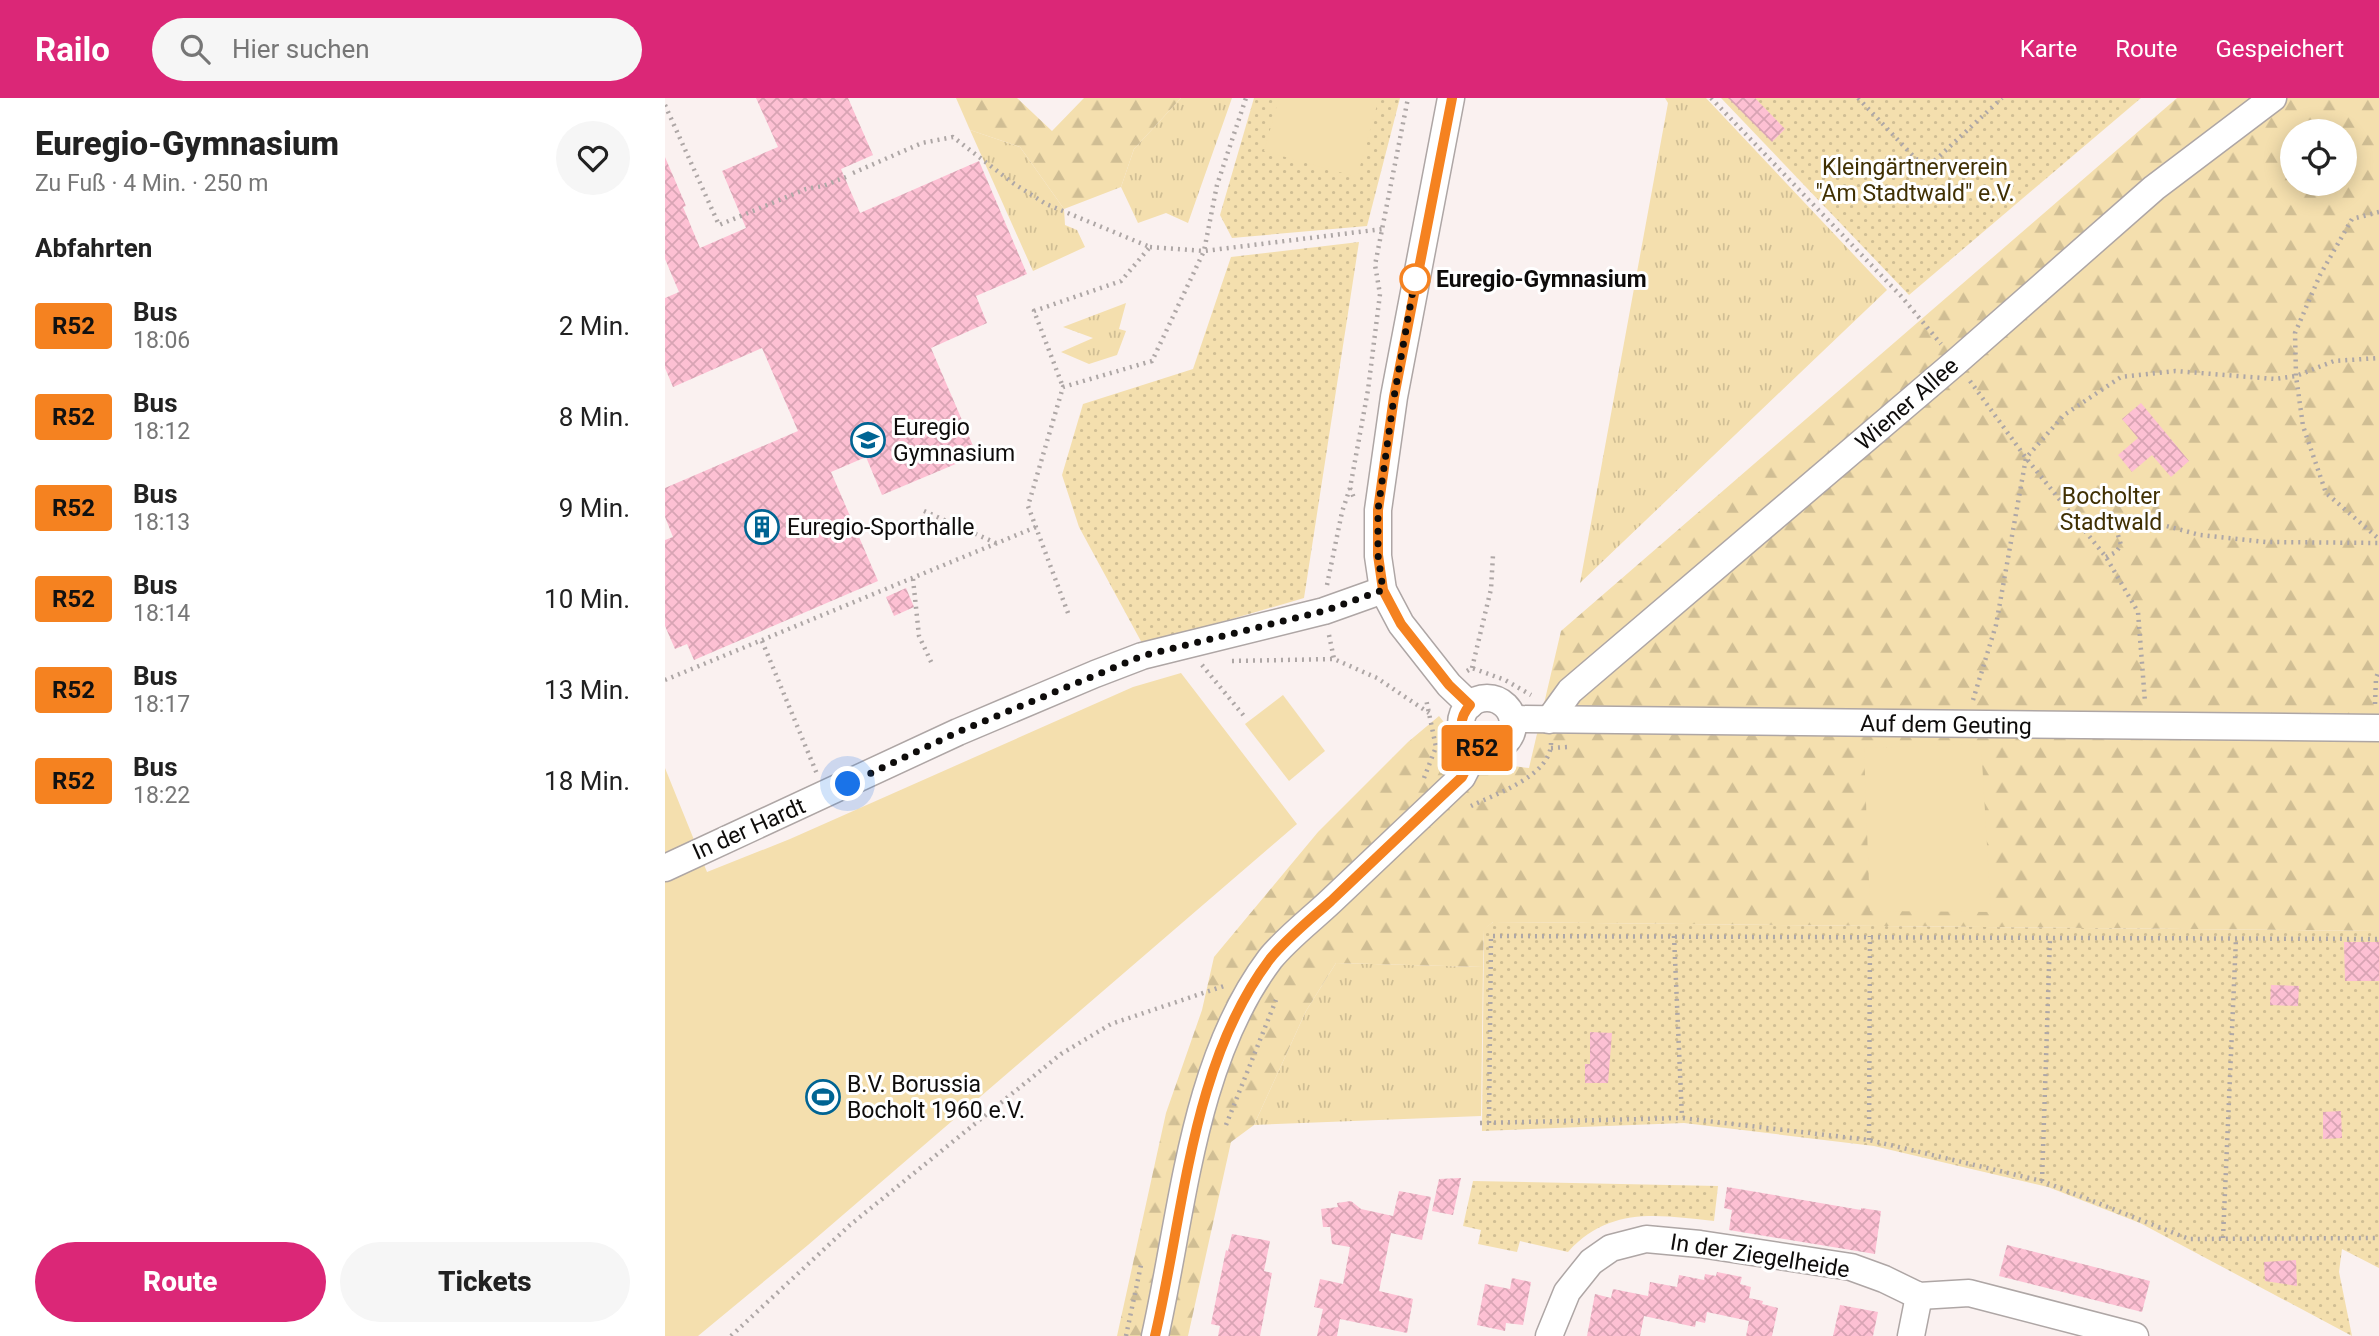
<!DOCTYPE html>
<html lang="de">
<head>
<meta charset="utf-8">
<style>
	:root { --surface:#fff; --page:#f6f6f6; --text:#222; --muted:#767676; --accent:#db2777 }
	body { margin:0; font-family:Roboto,sans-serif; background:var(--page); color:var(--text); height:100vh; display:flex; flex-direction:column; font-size:26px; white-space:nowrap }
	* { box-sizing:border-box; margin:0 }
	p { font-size:23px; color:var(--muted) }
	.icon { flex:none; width:38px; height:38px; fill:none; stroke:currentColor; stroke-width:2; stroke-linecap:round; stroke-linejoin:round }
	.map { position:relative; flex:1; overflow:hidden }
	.panel { display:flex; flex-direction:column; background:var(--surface); width:665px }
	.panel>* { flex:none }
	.badge { padding:0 14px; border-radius:5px; font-size:24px; line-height:46px }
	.controls { position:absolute; left:1615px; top:21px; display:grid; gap:14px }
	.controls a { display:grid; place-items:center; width:77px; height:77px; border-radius:50%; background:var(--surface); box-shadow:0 4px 18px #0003; font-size:35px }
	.you { position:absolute; width:35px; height:35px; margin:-18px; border:5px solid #fff; border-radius:50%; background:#1a73e8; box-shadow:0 0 0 10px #1a73e833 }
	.map>.badge { position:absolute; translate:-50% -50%; box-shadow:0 0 0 4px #fff }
	h2 { padding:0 35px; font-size:26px; line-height:63px }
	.round { display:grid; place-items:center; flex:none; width:74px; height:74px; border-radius:37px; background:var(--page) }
	.summary { display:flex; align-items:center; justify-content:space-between; height:119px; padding:0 35px }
	h1 { font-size:33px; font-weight:800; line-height:52px }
	.primary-button { display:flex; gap:14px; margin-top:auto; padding:14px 35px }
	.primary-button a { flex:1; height:80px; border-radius:42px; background:var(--accent); color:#fff; font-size:28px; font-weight:800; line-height:80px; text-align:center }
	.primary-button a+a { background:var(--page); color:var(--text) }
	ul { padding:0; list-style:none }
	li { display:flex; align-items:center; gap:21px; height:91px; padding:0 35px }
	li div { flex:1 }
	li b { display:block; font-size:26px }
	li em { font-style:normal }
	li .badge { min-width:77px; font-weight:700; text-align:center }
	header { display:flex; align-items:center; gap:42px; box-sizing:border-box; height:98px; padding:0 35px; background:var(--accent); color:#fff }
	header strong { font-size:33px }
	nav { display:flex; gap:38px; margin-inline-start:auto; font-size:24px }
	.search { width:490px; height:63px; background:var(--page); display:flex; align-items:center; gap:18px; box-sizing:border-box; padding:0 24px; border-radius:38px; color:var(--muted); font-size:26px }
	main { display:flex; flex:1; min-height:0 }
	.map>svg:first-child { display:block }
</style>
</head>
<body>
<header>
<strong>Railo</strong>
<div class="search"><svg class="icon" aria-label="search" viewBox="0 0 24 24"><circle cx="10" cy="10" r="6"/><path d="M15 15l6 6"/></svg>Hier suchen</div>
<nav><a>Karte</a><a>Route</a><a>Gespeichert</a></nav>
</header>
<main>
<section class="panel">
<div class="summary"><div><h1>Euregio-Gymnasium</h1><p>Zu Fuß · 4 Min. · 250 m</p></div><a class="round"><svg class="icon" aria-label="heart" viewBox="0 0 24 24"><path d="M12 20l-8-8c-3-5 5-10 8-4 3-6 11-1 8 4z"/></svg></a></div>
<h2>Abfahrten</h2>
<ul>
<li><span class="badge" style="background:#f58220;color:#111">R52</span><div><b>Bus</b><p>18:06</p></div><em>2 Min.</em></li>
<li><span class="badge" style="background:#f58220;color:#111">R52</span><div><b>Bus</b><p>18:12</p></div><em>8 Min.</em></li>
<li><span class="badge" style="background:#f58220;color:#111">R52</span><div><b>Bus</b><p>18:13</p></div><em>9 Min.</em></li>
<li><span class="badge" style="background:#f58220;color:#111">R52</span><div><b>Bus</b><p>18:14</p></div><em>10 Min.</em></li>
<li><span class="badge" style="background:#f58220;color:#111">R52</span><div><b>Bus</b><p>18:17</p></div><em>13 Min.</em></li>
<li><span class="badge" style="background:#f58220;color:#111">R52</span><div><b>Bus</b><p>18:22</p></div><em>18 Min.</em></li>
</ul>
<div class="primary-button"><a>Route</a><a>Tickets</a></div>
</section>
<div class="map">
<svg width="1714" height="1238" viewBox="0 0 1714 1238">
	<defs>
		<pattern id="grass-tufts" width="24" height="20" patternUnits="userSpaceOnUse" patternTransform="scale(1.75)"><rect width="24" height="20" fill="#f4dfae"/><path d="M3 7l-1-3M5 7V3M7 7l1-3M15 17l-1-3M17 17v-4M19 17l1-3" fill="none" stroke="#d0be94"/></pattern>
		<pattern id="forest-firs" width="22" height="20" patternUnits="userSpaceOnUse" patternTransform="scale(1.75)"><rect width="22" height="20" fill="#f4dfae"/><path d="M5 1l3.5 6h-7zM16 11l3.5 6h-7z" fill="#d0be94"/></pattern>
		<pattern id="park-dots" width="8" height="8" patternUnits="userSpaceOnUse" patternTransform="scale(1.75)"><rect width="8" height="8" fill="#f4dfae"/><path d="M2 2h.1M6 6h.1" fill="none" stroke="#d0be94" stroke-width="1.8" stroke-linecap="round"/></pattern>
		<pattern id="building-cross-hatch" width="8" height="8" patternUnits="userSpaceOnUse" patternTransform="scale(1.75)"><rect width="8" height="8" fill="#fdc0d3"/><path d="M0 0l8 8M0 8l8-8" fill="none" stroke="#d8a4b4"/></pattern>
	</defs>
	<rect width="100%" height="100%" fill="#faf1f0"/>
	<!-- grass -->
	<g fill="url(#grass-tufts)">
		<path d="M516 0H567L523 125 501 115 473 125 456 89 469 51Z"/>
		<path d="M1000 0H1041L1222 192 915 485 1003 5Z"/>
		<path d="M305 32 355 49 399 111 400 127 412 132 420 149 368 173Z"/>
		<path d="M461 205 454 231 461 233 452 257 424 266 396 254 428 240 398 229Z"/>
		<path d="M671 865 818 869 816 1018 589 1027 641 913Z"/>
	</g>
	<!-- forest -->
	<g fill="url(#forest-firs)" fill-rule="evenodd">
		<path d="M291 0H352L387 33 419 0H516L469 51 456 89 399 111 355 49 305 32Z"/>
		<path d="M1512 0H1714V833L828 824 819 832 818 869 671 865 641 913 589 1027 566 1044 523 1238H452L501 1015 537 912 549 859 653 734 743 644 774 618C803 655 817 665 864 670L896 533ZM1628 33H1680V86H1628Z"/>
	</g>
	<!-- park -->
	<g fill="url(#park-dots)">
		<path d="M589 0H735L702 128 567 140 555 117Z"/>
		<path d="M1056 0H1476L1244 197Z"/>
		<path d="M694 144 639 500 478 547 414 429 397 377 418 306 528 271 566 159Z"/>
		<path d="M828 824 1714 833V1170L1677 1151 1674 1174 1687 1238 1475 1125 1383 1089 1209 1048 1019 1025 817 1033 819 831Z"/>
		<path d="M808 1083 1053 1088 1049 1123C994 1117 944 1108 903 1154L855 1143 852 1154 813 1146 816 1132 798 1128Z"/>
	</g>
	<!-- pitch -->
	<g fill="#f4dfae">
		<path d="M614 0H714L692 79 599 53Z"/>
		<path d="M516 575 632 726 143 1147 33 1238H0V670L42 774 125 741 468 589Z"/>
		<path d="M618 597 660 653 624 683 580 626Z"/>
		<path d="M1316 646 1326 814 1205 813 1199 650Z"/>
	</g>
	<!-- building -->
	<g fill="url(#building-cross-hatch)">
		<path d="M91 0H183L208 57 176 71 195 115 314 63 362 176 311 198 322 225 266 250 312 357 217 397 201 359 166 374 213 483 29 562 22 546 10 551 0 528V442L8 439 0 419V390L133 333 97 250 8 289 0 270V200L14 194 0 161V59L21 108 18 109 35 150 81 130 57 73 113 49Z"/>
		<path d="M1063 0H1090L1120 31 1107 44Z"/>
		<path d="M1476 305 1524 363 1506 379 1487 357 1467 374 1453 357 1473 340 1457 321Z"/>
		<path d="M241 490 249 509 229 518 221 499Z"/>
		<path d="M1679 844H1714V883H1680Z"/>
		<path d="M1606 887 1634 888 1633 908 1605 907Z"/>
		<path d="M925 934 947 935 943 985H920V966H925Z"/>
		<path d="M1676 1013 1677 1040 1658 1041V1014Z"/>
		<path d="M796 1080 788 1117 767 1113 774 1081Z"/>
		<path d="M1062 1089 1196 1112V1110L1216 1113 1210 1156 1064 1132 1067 1112 1059 1110Z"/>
		<path d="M734 1093 766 1099 757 1142 726 1135 714 1193 748 1201 742 1235 675 1221 672 1238H652L658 1211 649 1209 655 1181 678 1186 685 1149 667 1146 665 1129H658L656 1111 673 1109 672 1105 686 1103 696 1111 728 1118Z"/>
		<path d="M567 1136 605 1143 599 1173 607 1175 595 1238H553L555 1228 546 1226 561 1152 563 1153Z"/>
		<path d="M1342 1147 1485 1183 1477 1214 1334 1178Z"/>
		<path d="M1631 1162 1632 1188 1600 1183 1599 1164Z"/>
		<path d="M1052 1174 1077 1179 1075 1186 1086 1189 1084 1200 1098 1203 1097 1206 1113 1210 1107 1238H1081L1084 1223 1042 1214 1040 1225 1031 1223 1030 1229 979 1218 975 1238H922L930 1196 946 1200 948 1191 983 1198 985 1184 1012 1189 1014 1177 1039 1182 1040 1176 1051 1178Z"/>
		<path d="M847 1180 866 1184 858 1227 841 1225 840 1233 812 1227 820 1186 845 1191Z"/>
		<path d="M1175 1207 1213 1214 1208 1238H1168Z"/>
	</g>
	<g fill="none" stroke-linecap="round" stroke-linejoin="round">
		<!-- minor casing -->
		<g stroke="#aea6a5" stroke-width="29">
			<g id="minor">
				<path d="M786 0 729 299 713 412V458L718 492 736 526 784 587 805 607"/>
				<circle cx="822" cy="626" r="26"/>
				<path d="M848 621 1714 630"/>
				<path d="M884 622 905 593 1291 264 1489 90 1608 0"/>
				<path d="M0 770 293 634 430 576 477 558 659 513 718 492"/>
				<path d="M490 1238C518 1114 527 965 605 861 621 841 647 821 666 803 710 761 754 720 797 679L812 650"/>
				<path d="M884 1238 902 1194 926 1164 946 1150 981 1141 1035 1146 1186 1169 1219 1181 1254 1198 1304 1195 1470 1238"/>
				<path d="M1246 1238 1254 1198"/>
			</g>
		</g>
		<!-- path -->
		<g stroke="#aea7a6" stroke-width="4.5" stroke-dasharray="2 5" stroke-linecap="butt">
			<path d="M1046 0 1236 198 1276 246"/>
			<path d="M1193 0 1251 61 1266 66 1337 0"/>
			<path d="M0 7 54 127 141 91 158 88 181 79"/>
			<path d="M188 75 257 45 288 39 348 85 381 106 485 149 456 183 369 213 398 289"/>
			<path d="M1714 114 1687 121 1655 177 1630 235 1631 278 1638 328 1661 395 1714 441"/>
			<path d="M485 149 539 153 718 131"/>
			<path d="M1305 283 1361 360 1441 459 1473 514 1480 604"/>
			<path d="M685 390 689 400"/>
			<path d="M259 413 331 445"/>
			<path d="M1441 459 1451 454 1456 447 1453 437 1455 425 1472 420 1535 437 1601 444 1714 445"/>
			<path d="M248 481 254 538 268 568"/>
			<path d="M662 487 677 414 685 390 703 292 715 196 710 167 743 0"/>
			<path d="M403 515 363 408 398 289 487 263 539 153 552 87 581 0"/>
			<path d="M664 537 669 561"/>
			<path d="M97 543 152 676"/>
			<path d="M567 563 669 561 712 580 764 615"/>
			<path d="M537 567 579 618"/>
			<path d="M807 570 826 491 828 457"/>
			<path d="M802 573 807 570 840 582 866 597"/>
			<path d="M0 582 371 429"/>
			<path d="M1308 602 1331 527 1361 360 1399 317 1456 279 1510 273 1610 281 1631 278 1669 263 1714 260"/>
			<path d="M1710 606 1711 580 1714 572"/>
			<path d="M886 650 903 649"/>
			<path d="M759 680 771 649 761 601"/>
			<path d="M806 708C830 696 886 678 886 645"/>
			<path d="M1009 838 1017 1020"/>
			<path d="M815 1025 1017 1020 1204 1042 1377 1083 1524 1141 1714 1140"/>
			<path d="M824 1025 826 838 1714 841"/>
			<path d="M561 1027 611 902"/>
			<path d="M1204 1042 1205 838"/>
			<path d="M1377 1083 1385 839"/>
			<path d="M1558 1140 1571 840"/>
			<path d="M66 1238 185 1127 396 956 446 926 559 888"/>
			<path d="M461 1238 476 1167"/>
		</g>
		<!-- minor -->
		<use href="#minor" stroke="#fff" stroke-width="26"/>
	</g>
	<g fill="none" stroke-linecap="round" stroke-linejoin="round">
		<!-- line casing -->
		<g stroke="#fff" stroke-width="16">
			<path id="line" d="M490 1238C519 1115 526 965 605 861 622 840 646 821 666 803 710 761 753 720 797 679L812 650C794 640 792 622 805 607L784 587 736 526 718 492 713 457V412L729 299 787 0"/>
		</g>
		<!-- line -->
		<use href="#line" stroke="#f58220" stroke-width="10"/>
		<!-- walk -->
		<path stroke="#0e0c0b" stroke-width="7" stroke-dasharray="0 12.6" d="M183 686 293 634 477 558 659 513 718 492 713 457V412L729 299 750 181"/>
	</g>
	<!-- icons -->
	<defs>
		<g id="school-ring" transform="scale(1.75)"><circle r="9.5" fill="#fff" stroke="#006493" stroke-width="1.5"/><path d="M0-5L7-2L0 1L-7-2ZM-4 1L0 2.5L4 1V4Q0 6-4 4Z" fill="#006493"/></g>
		<g id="building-ring" transform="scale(1.75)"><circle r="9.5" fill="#fff" stroke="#006493" stroke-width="1.5"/><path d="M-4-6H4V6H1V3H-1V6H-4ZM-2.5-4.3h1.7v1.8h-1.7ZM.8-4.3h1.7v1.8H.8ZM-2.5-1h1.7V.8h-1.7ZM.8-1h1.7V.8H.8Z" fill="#006493"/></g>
		<g id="stadium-ring" transform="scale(1.75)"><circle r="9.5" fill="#fff" stroke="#006493" stroke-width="1.5"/><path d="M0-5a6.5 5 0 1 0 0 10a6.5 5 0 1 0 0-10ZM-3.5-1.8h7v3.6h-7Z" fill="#006493"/></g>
	</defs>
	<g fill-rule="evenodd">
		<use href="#school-ring" x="203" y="342"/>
		<use href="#building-ring" x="97" y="429"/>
		<use href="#stadium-ring" x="158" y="999"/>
	</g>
	<!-- markers -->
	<circle fill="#fff" stroke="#f58220" stroke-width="3.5" cx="750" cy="181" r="14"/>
	<g text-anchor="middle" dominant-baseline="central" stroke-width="6" stroke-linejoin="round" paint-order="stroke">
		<!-- park labels -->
		<g font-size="23" fill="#403003" stroke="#fff">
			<text x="1250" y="69">Kleingärtnerverein<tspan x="1250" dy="26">"Am Stadtwald" e.V.</tspan></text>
			<text x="1446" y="398">Bocholter<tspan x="1446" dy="26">Stadtwald</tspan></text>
		</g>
		<!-- stop labels -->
		<g font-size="23" font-weight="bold" fill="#0e0c0b" stroke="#fff" text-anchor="start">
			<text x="771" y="181">Euregio-Gymnasium</text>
		</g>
		<!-- street labels -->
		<g font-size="23" fill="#0e0c0b" stroke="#fff">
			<text transform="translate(1242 306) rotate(-41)">Wiener Allee</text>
			<text transform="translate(1281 627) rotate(1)">Auf dem Geuting</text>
			<text transform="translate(84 731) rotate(-24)">In der Hardt</text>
			<text transform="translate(1095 1158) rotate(9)">In der Ziegelheide</text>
		</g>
		<!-- poi labels -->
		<g font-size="23" fill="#0e0c0b" stroke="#fff" text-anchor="start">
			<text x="228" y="329">Euregio<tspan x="228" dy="26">Gymnasium</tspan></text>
			<text x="122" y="429">Euregio-Sporthalle</text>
			<text x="182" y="986">B.V. Borussia<tspan x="182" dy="26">Bocholt 1960 e.V.</tspan></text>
		</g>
	</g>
</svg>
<div class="controls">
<a><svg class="icon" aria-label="locate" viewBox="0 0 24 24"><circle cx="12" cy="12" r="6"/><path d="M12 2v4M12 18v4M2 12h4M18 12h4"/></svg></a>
</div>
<div class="you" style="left:183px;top:686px"></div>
<b class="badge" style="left:812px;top:650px;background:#f58220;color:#111">R52</b>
</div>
</main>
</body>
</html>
